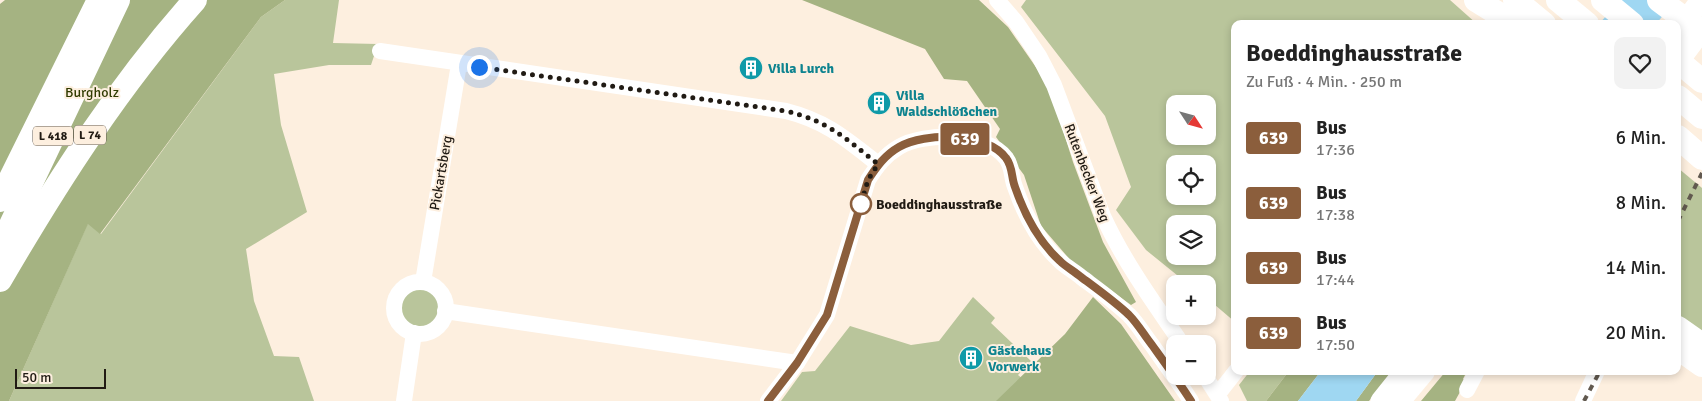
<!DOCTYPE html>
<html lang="de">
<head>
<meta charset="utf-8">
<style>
	:root { --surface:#fff; --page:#f2f2f2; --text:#222; --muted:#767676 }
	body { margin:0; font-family:Signika,sans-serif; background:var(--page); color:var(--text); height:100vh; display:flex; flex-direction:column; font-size:19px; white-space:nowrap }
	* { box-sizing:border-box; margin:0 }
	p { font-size:16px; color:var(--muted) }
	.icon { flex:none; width:28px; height:28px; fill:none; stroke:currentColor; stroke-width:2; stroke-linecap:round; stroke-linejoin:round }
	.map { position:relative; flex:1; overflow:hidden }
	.details { position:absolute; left:1231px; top:20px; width:450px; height:355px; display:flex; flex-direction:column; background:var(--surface); border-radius:10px; box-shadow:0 2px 8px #0003 }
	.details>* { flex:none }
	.badge { padding:0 10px; border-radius:4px; font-size:18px; line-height:32px }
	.needle { width:32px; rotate:126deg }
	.buttons { position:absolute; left:1166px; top:95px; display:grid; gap:10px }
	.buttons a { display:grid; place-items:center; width:50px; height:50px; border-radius:10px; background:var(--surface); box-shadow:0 2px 8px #0003; font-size:25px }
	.scale { position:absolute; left:15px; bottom:12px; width:91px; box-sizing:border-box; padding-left:5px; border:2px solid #211b14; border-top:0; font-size:14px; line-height:18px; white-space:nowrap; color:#211b14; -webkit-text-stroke:4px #fdefdf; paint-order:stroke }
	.you { position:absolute; width:25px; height:25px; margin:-12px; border:4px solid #fff; border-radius:50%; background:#1a73e8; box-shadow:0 0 0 8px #1a73e833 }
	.map>.badge { position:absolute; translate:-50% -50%; box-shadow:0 0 0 2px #fff }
	.round { display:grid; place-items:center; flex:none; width:52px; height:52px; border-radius:10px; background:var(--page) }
	.head { display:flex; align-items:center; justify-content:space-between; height:85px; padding:0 15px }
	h1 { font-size:24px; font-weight:800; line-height:38px }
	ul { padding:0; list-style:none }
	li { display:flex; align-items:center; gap:15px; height:65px; padding:0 15px }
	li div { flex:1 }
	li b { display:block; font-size:19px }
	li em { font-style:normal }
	li .badge { min-width:55px; font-weight:700; text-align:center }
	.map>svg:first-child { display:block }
</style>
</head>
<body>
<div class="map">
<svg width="1702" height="401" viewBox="0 0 1702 401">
	<rect width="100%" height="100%" fill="#fdefdf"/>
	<!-- green -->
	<g fill="#b9c59b" fill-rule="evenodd">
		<path d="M285 0H339L333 43 378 44 371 65H329L274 74 281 125 307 212 246 249 254 301 274 356 299 357 314 401H9L88 223 101 234 261 17Z"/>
		<path d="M1026 0H1450L1477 24H1235V322L1208 299V284H1188L1146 250 1116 210 1131 187 1105 116 1021 7ZM1175 104H1208V136H1175ZM1175 164H1208V196H1175ZM1175 224H1208V256H1175Z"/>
		<path d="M1678 168 1702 188V338L1678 321Z"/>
		<circle cx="420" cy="308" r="20"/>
		<path d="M973 297 995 318 991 323 1031 361 1018 375 1050 401H781L802 372 815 371 850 326 911 345 939 341Z"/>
		<path d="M1250 371H1289L1266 401H1247L1239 385Z"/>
	</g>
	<!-- forest -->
	<g fill="#a5b382">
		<path d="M5 0H285L261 17 100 234 88 224 9 401H0V4Z"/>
		<path d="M802 0H979L1008 27 1049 86 1073 162 1103 242 1136 302 1131 305 1072 262 1041 226 1024 175 996 137 1000 129 967 81 944 79 925 49Z"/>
		<path d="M1093 297 1121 324 1175 401H996L1065 334Z"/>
		<path d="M1289 371H1321L1298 401H1266Z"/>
		<path d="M1378 371H1393L1369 401H1356Z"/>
		<path d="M1446 371H1467L1463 379 1466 381 1455 401H1421Z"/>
	</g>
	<!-- water -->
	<g fill="#9fd7f2">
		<path d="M1620 0H1676L1656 24H1599Z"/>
		<path d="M1321 371H1378L1356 401H1298Z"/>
	</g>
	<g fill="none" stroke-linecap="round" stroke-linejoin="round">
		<!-- minor -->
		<g stroke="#fff" stroke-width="16">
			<path d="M997 0 1016 22 1039 56 1054 85 1103 216C1124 262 1154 303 1182 344"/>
			<path d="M380 51 786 111C826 121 846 139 878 164"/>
			<path d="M423 282 459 64"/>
			<circle cx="420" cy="308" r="26"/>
			<path d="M445 311 797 363"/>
			<path d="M1205 376 1221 401"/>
			<path d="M1467 390 1477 371"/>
			<path d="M1218 394 1236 371"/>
			<path d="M404 401 414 333"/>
			<path d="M768 401 797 363 827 315 868 180C877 166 885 155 899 147 925 132 987 132 1006 158 1013 167 1011 177 1015 187 1024 213 1039 242 1060 261 1066 267 1074 271 1081 277 1097 289 1114 301 1129 315 1138 324 1144 335 1152 345 1165 364 1179 382 1191 401"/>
			<path d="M1583 401 1597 371"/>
		</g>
		<!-- major -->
		<g stroke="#fff" stroke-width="21">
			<path d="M1678 31 1701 0"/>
			<path d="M1678 62 1702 30"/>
			<path d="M1381 401 1405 371"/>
			<path d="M1400 401 1425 371"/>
		</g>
		<!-- highway -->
		<g stroke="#fff" stroke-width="24">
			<path d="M1476 0 1515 24"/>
			<path d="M1515 0 1544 24"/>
			<path d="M1558 0 1587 24"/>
			<path d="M1603 0 1632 24"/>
			<path d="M1659 0 1702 32"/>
			<path d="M1678 61 1702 81"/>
			<path d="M1678 97 1702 117"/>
			<path d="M1678 137 1702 158"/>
			<path d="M0 200 99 0"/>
			<path d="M0 248 118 0"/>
			<path d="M0 280C57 182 119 85 195 0"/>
			<path d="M1678 328 1702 345"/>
			<path d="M1678 348 1702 365"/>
		</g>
		<!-- rail -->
		<g stroke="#61594f" stroke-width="4" stroke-dasharray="6 6" stroke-linecap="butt">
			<path d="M1678 221 1702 173"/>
			<path d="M1584 401 1600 371"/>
		</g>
	</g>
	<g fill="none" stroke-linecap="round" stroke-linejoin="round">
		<!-- line casing -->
		<g stroke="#fff" stroke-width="11">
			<path id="line" d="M768 401 797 363 827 315 868 180C877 166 885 155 899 147 925 132 987 132 1006 158 1013 167 1011 177 1015 187 1024 213 1039 242 1060 261 1066 267 1074 271 1081 277 1097 289 1114 301 1129 315 1138 324 1144 335 1152 345 1165 363 1179 382 1191 401"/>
		</g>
		<!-- line -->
		<use href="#line" stroke="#8b5e3c" stroke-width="8"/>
		<!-- walk -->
		<path stroke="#211b14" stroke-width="5" stroke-dasharray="0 9" d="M479 67 786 111C828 121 845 138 878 164L868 180 861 204"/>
	</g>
	<!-- icons -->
	<defs>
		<g id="building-disc" transform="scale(1.25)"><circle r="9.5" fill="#0f9aa8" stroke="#fdefdf"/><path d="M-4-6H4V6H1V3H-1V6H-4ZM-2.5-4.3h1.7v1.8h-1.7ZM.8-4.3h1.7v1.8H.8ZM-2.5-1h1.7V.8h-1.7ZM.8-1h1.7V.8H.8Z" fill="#fff"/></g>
	</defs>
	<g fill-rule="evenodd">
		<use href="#building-disc" x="751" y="68"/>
		<use href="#building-disc" x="879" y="103"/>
		<use href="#building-disc" x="971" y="358"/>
	</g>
	<!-- markers -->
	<circle fill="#fff" stroke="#8b5e3c" stroke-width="2.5" cx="861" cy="204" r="10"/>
	<g text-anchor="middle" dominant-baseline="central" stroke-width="4" stroke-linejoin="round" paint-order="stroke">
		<!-- shield labels -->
		<g fill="#fdefdf" stroke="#635b51" stroke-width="1">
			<rect x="74" y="125.5" width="32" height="19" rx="4"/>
			<rect x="33" y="126.5" width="40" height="19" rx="4"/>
		</g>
		<g font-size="12" font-weight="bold" fill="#211b14">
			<text x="90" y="135">L 74</text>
			<text x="53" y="136">L 418</text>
		</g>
		<!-- culture labels -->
		<g font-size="14" font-weight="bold" fill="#0d838f" stroke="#fdefdf" text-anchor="start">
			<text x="768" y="68">Villa Lurch</text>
			<text x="896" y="95">Villa<tspan x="896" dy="16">Waldschlößchen</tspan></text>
			<text x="988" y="350">Gästehaus<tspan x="988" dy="16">Vorwerk</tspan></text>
		</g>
		<!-- park labels -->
		<g font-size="14" fill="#303b00" stroke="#fdefdf">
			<text x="92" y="92">Burgholz</text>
		</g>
		<!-- street labels -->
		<g font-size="14" fill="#211b14" stroke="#fdefdf">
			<text transform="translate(441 173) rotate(-80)">Pickartsberg</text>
			<text transform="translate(1087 173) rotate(69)">Rutenbecker Weg</text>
		</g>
		<!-- stop labels -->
		<g font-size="14" font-weight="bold" fill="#211b14" stroke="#fdefdf" text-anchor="start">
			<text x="876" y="204">Boeddinghausstraße</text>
		</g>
	</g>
</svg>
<div class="buttons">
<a><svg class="needle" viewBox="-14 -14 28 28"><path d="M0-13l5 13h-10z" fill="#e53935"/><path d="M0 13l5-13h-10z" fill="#767676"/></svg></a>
<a><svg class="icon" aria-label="locate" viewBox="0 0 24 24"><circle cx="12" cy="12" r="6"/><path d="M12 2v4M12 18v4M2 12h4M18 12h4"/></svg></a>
<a><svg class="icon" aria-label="layers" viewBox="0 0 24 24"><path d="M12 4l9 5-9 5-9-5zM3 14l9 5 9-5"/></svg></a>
<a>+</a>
<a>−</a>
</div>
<div class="scale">50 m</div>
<div class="you" style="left:479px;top:67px"></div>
<b class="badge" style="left:965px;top:139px;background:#8b5e3c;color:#fff">639</b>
<section class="details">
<div class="head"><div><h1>Boeddinghausstraße</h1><p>Zu Fuß · 4 Min. · 250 m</p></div><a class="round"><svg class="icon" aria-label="heart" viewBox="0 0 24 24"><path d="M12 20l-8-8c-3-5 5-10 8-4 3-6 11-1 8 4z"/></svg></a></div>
<ul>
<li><span class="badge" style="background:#8b5e3c;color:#fff">639</span><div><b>Bus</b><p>17:36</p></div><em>6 Min.</em></li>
<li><span class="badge" style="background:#8b5e3c;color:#fff">639</span><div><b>Bus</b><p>17:38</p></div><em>8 Min.</em></li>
<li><span class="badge" style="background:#8b5e3c;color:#fff">639</span><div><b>Bus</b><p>17:44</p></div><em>14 Min.</em></li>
<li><span class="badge" style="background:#8b5e3c;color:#fff">639</span><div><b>Bus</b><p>17:50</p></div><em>20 Min.</em></li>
</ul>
</section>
</div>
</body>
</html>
